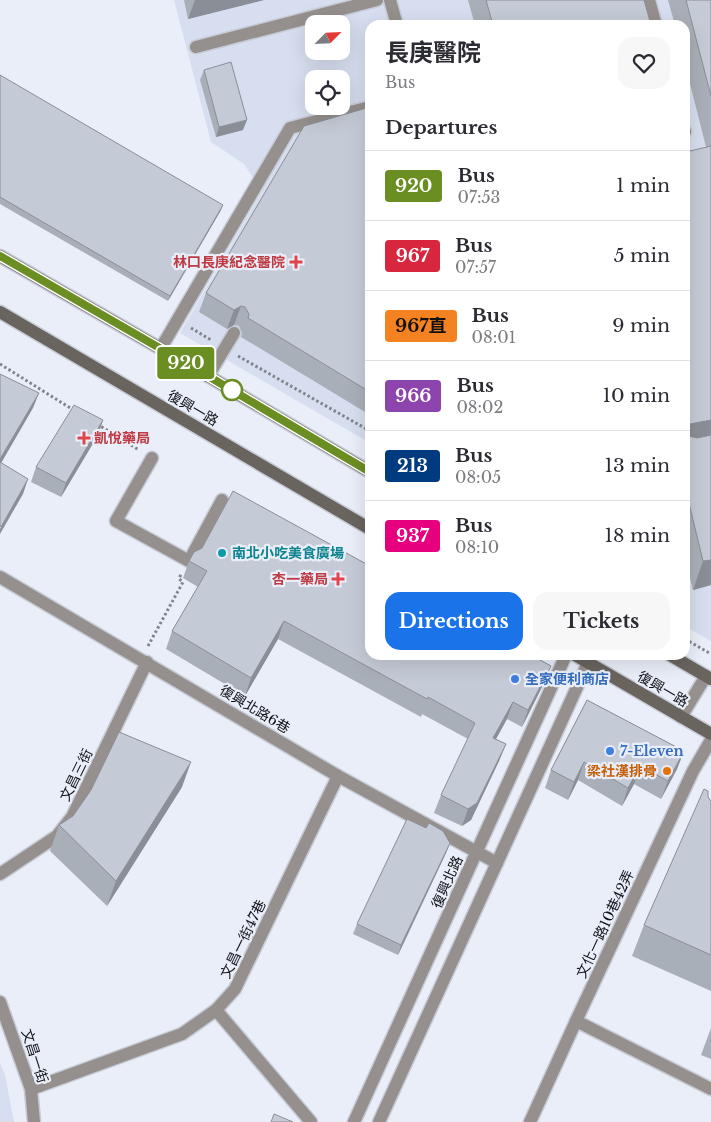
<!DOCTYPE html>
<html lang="en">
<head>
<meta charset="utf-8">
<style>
	:root { --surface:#fff; --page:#f7f7f7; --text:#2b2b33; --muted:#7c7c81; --line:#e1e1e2; --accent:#1a73e8 }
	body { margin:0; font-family:"Libre Baskerville","Noto Sans TC",serif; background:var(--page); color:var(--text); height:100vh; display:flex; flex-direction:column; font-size:19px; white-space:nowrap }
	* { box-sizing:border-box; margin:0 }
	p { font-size:16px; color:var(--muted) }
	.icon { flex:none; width:28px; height:28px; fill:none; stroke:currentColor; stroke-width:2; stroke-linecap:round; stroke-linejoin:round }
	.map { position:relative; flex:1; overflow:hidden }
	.drawer { position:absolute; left:365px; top:20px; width:325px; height:640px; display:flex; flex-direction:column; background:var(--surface); border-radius:15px; box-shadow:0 5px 20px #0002 }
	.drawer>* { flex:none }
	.badge { padding:0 10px; border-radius:4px; font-size:18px; line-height:32px }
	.needle { width:32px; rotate:66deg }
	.fabs { position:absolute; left:305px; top:15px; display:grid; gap:10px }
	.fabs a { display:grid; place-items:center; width:45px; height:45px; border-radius:10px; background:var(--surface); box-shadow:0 5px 20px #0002; font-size:25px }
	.map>.badge { position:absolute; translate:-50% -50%; box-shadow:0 0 0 2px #fff }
	h2 { padding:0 20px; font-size:19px; line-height:45px }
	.round { display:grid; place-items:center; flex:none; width:52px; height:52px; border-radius:15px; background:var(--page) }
	.head { display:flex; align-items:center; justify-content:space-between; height:85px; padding:0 20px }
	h1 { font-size:24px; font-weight:700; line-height:38px }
	.button { display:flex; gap:10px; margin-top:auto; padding:10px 20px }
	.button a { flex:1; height:58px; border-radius:15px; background:var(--accent); color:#fff; font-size:20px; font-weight:700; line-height:58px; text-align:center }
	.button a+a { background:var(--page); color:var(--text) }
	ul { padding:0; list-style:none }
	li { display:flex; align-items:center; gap:15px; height:70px; padding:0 20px; border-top:1px solid var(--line) }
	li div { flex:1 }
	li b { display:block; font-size:19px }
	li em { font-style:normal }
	li .badge { min-width:55px; font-weight:700; text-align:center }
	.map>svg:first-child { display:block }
</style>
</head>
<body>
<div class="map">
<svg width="711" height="1122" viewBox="0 0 711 1122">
	<rect width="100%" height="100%" fill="#e9eef9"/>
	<!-- built -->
	<g fill="#d6deef" fill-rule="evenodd">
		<path d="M174 0H711V641L685 626V25H370V443L180 333 262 191 244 164 211 142ZM314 24H341V51H314ZM314 79H341V106H314Z"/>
		<path d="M0 1063 5 1075 14 1122H0Z"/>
	</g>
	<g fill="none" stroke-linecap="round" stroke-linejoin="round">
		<!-- service casing -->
		<g stroke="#c6cbd5" stroke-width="15">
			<g id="service">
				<path d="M390 0 397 25"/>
				<path d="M649 0 656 25"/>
				<path d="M196 47 377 0"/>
				<path d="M685 131V132"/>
				<path d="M161 348 290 128 370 107"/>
				<path d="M208 376 234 333"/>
				<path d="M152 458 116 521 189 561 222 500"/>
				<path d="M681 717 706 676"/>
				<path d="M216 1010 311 1122"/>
				<path d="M576 1021 693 771 711 740"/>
			</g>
		</g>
		<!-- minor casing -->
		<g stroke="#c6cbd5" stroke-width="15">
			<g id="minor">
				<path d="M0 577 338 776 497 863"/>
				<path d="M0 874 57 836 72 817 147 662"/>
				<path d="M0 1002 31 1089 34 1122"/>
				<path d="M31 1089 182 1034 216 1010 235 989 338 776"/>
				<path d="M354 1122 566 655"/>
				<path d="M379 1122 588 663"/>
				<path d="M530 1122 576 1021 711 1089"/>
			</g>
		</g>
		<!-- secondary casing -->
		<g stroke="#c6cbd5" stroke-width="15">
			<g id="secondary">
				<path d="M0 256 208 376 370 472"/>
				<path d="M0 312 370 529"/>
				<path d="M575 655 711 734"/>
				<path d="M670 655 711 679"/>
			</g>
		</g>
		<!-- path -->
		<g stroke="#81848c" stroke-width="3" stroke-dasharray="2.5 2.5" stroke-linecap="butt">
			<path d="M191 328 211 340"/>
			<path d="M238 356 370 431"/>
			<path d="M0 364 75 411"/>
			<path d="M97 424 139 450"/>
			<path d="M685 639 711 654"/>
			<path d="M148 646 183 582 179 579 181 574"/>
		</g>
		<!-- service -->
		<use href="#service" stroke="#95908d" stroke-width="12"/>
		<!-- minor -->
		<use href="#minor" stroke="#95908d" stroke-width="12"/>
		<!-- secondary -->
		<use href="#secondary" stroke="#6a645f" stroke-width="12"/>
	</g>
	<!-- wall -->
	<g fill="#a9afb8">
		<path d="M184 0H264L188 19Z"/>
		<path d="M468 0H644L651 25H475Z"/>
		<path d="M668 0H711V585L693 590 685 558V149L686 152 706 147 685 64V25H675Z"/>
		<path d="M204 70 243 130 216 137 200 80Z"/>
		<path d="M0 75 221 210 168 301 0 204Z"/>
		<path d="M370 107V415L241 337 242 333 239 326 234 325 227 329 199 312 206 293Z"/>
		<path d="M103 420 98 435 61 497 31 482 36 467Z"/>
		<path d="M189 561 544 683 522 727 507 719 496 739 506 744 499 761 471 820 462 826 434 813 441 795 468 739 422 714 421 717 278 639 245 696 166 649 172 631 198 587 183 578Z"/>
		<path d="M587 700 684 751 677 769 661 799 634 784 622 806 578 780 568 800 545 788 551 770Z"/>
		<path d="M182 787 107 906 50 851 59 825Z"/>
		<path d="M708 797 711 801V991L632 956 644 925Z"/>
		<path d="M426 828 450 843 446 853 398 955 353 934 357 924Z"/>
		<path d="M711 1028V1059L701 1055Z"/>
	</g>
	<!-- shaded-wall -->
	<g fill="#8a8e96">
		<path d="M195 0H264L188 19Z"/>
		<path d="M247 120 243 130 216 137 219 127Z"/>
		<path d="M223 205 221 210 168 301 170 296Z"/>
		<path d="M241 306 234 325 227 329 234 310Z"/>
		<path d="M39 393 33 408 0 465V459Z"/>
		<path d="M103 420 98 435 61 497 66 483Z"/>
		<path d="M711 420V446L685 452 687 429 690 424Z"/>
		<path d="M28 479 23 494 0 534V529L1 527Z"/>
		<path d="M711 560V585L693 590 703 561Z"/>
		<path d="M284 621 278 639 245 696 251 678Z"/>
		<path d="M551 666 544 683 522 727 528 710Z"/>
		<path d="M513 702 507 719 487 755 493 738Z"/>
		<path d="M506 744 499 761 471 820 462 826 468 809Z"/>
		<path d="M684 751 677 769 661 799 668 781Z"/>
		<path d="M191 762 182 787 107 906 116 881Z"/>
		<path d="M584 762 578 780 568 800 574 782Z"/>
		<path d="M640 766 634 784 622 806 628 788Z"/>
		<path d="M450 843 446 853 398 955 401 945Z"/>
	</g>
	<!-- building -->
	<g fill="#c5cbd6" stroke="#8a8e96">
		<path d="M486 0H644L651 25H493Z"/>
		<path d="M686 0H711V96Z"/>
		<path d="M231 62 247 120 219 127 204 70Z"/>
		<path d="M0 75 223 205 170 296 0 197Z"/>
		<path d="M370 107V392L248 318 249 314 245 307 241 306 234 310 206 293 304 126Z"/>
		<path d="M711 146V420L690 424 687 429 689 436 697 438 711 435V560L703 561 685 487V149L686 152Z"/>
		<path d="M0 374 39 393 0 459Z"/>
		<path d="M74 405 103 420 66 483 36 467Z"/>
		<path d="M0 462 28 479 1 527 0 526Z"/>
		<path d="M233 491 370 566V655H531L551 666 528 710 513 702 493 738 506 744 477 803 468 809 441 795 475 723 428 697 427 699 284 621 251 678 172 631 207 571 189 561 194 552 202 548Z"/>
		<path d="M587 700 684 751 668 781 640 766 628 788 584 762 574 782 551 770Z"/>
		<path d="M119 732 191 762 116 881 59 825 73 816 91 790Z"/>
		<path d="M704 789 708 791V797L711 801V955L644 925Z"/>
		<path d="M407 819 426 828 429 823 443 831 450 843 401 945 357 924Z"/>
		<path d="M274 1114 293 1122H271Z"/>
	</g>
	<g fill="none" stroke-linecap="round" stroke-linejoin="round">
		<!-- line casing -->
		<g stroke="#fff" stroke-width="11">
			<path id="line" d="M0 256 208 376 370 472"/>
		</g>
		<!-- line -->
		<use href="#line" stroke="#6b8e23" stroke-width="8"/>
	</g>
	<!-- markers -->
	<g fill="#e0444e" stroke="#e9eef9" stroke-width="2">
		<path d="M293.5 254.5h5v5h5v5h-5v5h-5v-5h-5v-5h5z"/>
		<path d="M81.5 430.5h5v5h5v5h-5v5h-5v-5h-5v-5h5z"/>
		<path d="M335.5 571.5h5v5h5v5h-5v5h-5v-5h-5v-5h5z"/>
	</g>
	<circle fill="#fff" stroke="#6b8e23" stroke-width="2.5" cx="232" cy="390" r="10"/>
	<circle fill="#0f9aa8" stroke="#e9eef9" stroke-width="2" cx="222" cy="553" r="5"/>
	<g fill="#3f7fe0" stroke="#e9eef9" stroke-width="2">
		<circle cx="515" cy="679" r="5"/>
		<circle cx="610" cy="751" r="5"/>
	</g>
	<circle fill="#e8710a" stroke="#e9eef9" stroke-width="2" cx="667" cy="771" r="5"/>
	<g text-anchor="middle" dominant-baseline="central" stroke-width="4.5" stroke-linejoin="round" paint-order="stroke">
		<!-- health labels -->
		<g font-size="14" font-weight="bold" fill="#be3a42" stroke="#e9eef9" text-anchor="end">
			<text x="285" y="262">林口長庚紀念醫院</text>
			<text x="94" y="438" text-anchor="start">凱悅藥局</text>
			<text x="328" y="579">杏一藥局</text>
		</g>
		<!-- street labels -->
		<g font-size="14" fill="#101216" stroke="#e9eef9">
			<text transform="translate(193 408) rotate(30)">復興一路</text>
			<text transform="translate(663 689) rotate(30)">復興一路</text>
			<text transform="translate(255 709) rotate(31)">復興北路6巷</text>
			<text transform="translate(76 775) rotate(-64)">文昌三街</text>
			<text transform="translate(447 882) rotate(-66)">復興北路</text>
			<text transform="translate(605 924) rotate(-65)">文化一路10巷42弄</text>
			<text transform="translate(243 939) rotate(-64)">文昌一街47巷</text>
			<text transform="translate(35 1056) rotate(72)">文昌一街</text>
		</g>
		<!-- culture labels -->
		<g font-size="14" font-weight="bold" fill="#0d838f" stroke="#e9eef9" text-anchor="start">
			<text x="232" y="553">南北小吃美食廣場</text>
		</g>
		<!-- shop labels -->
		<g font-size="14" font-weight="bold" fill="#366cbe" stroke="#e9eef9" text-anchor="start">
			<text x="525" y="679">全家便利商店</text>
			<text x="620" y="751">7-Eleven</text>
		</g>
		<!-- food labels -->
		<g font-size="14" font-weight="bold" fill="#c56008" stroke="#e9eef9" text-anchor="end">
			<text x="657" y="771">梁社漢排骨</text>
		</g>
	</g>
</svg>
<div class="fabs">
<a><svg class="needle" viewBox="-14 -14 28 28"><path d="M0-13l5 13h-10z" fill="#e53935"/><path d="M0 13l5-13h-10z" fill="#7c7c81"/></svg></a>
<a><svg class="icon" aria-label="locate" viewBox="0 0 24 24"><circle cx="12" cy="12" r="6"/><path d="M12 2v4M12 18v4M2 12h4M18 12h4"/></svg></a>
</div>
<b class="badge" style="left:186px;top:363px;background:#6b8e23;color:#fff">920</b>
<section class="drawer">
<div class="head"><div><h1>長庚醫院</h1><p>Bus</p></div><a class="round"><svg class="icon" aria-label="heart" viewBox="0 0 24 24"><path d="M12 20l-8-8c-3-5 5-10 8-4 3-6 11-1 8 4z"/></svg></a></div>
<h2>Departures</h2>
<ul>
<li><span class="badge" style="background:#6b8e23;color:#fff">920</span><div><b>Bus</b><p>07:53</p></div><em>1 min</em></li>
<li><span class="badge" style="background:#d7263d;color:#fff">967</span><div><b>Bus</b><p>07:57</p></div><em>5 min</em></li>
<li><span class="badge" style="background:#f58220;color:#111">967直</span><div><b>Bus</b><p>08:01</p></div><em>9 min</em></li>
<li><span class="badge" style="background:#8e44ad;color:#fff">966</span><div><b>Bus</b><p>08:02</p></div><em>10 min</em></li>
<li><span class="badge" style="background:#003b80;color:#fff">213</span><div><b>Bus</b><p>08:05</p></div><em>13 min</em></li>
<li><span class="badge" style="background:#e6007e;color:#fff">937</span><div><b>Bus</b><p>08:10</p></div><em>18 min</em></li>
</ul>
<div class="button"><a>Directions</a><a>Tickets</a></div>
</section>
</div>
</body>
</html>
